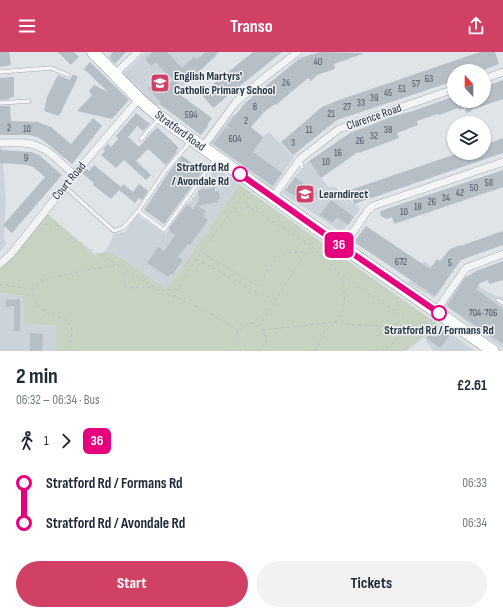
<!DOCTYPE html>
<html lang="en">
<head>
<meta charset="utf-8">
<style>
	:root { --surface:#fff; --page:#f2f2f3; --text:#1f2937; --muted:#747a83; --accent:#d14165 }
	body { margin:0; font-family:"Sofia Sans Condensed",sans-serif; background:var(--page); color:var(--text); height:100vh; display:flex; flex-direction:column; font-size:15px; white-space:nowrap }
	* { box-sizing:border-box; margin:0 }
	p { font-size:13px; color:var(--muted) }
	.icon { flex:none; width:22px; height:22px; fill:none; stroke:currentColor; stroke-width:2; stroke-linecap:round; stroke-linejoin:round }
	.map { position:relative; height:299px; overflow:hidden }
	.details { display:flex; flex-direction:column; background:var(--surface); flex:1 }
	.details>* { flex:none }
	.badge { padding:0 8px; border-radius:6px; font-size:14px; line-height:26px }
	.needle { width:26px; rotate:339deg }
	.controls { position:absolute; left:447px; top:12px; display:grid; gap:8px }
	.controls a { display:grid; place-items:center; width:44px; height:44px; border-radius:50%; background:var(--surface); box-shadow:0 1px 3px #0004; font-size:20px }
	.map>.badge { position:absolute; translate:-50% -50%; box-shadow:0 0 0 2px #fff }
	.legs { display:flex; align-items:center; gap:6px; height:44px; padding:0 16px; font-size:13px }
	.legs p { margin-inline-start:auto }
	.head { display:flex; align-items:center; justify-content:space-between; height:68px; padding:0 16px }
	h1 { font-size:22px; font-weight:700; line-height:30px }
	.primary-button { display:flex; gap:8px; margin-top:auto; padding:8px 16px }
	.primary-button a { flex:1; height:46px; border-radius:24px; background:var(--accent); color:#fff; font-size:16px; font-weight:700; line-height:46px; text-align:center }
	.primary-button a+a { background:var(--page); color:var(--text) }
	ul { padding:0 16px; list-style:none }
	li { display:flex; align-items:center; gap:14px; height:40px; font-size:15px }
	li i { display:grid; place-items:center; width:6px; height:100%; margin:0 5px; background:currentColor }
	li i::after { content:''; width:10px; height:10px; margin:-5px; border:3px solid; border-radius:50%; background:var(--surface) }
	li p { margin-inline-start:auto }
	li:first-child i { background:linear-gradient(#0000 50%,currentColor 0) }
	li:last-child i { background:linear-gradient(currentColor 50%,#0000 0) }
	header { display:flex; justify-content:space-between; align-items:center; height:52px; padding:0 16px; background:var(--accent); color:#fff; font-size:18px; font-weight:700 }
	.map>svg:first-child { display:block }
</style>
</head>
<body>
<header><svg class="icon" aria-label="menu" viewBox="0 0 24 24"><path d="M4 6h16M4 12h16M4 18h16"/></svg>Transo<svg class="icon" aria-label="share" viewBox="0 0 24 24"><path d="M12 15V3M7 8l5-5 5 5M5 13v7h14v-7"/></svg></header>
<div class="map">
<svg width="503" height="299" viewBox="0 0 503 299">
	<rect width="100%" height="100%" fill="#dfe4e9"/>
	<!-- built -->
	<g fill="#cdd3db">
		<path d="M146 0H213L217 4 177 39 157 54 123 22Z"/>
		<path d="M233 63 241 68 263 85 269 80 294 105 273 136 210 91Z"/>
		<path d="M0 95H2L6 148 4 187 7 191 0 200Z"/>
		<path d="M308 109 329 136 334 134 360 157 342 180 282 141Z"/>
		<path d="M216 115 239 132 167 237 123 207 106 199 114 182 125 180 137 163 166 182Z"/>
		<path d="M424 209 448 227 438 242 434 246 408 231Z"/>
		<path d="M465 223 481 236 499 245 503 244V296L482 282 446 254 445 253Z"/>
		<path d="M0 241 23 244 24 272 56 274V299H0Z"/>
		<path d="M439 273 452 282 475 299H433L424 285 431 278Z"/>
	</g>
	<!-- green -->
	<path fill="#c7d3c0" d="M239 132 439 273C427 280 418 292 405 299H56V274L24 272 23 244 0 241V215L48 162 95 203 106 199 123 207 167 237Z"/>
	<!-- building -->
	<g fill="#b6bec6">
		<path d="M0 0H9L11 13 0 15Z"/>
		<path d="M58 0H74L79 5 71 13Z"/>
		<path d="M113 0H126L115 12 109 5Z"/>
		<path d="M153 0H167L182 16 194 5 197 7 206 0H219L197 21 193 17 173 35 183 45 212 66 207 73 208 74 201 83 159 52 161 51 148 36 153 32 155 33 158 31 164 37 173 28 155 10 151 14 145 7Z"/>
		<path d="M253 0H282L213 56 201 42Z"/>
		<path d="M320 0 365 1 334 12 335 17 317 23 311 29 308 26 276 53 275 52 264 60 251 75 263 85 253 100 282 121 273 134 213 92 226 75 231 78 227 73 246 50 300 6Z"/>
		<path d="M480 0H495L499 12 481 19H454V29L337 68 293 103 281 90 322 55 339 48Z"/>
		<path d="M90 10 129 48 112 67 77 59 92 43 89 39 94 33 108 40 84 17Z"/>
		<path d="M73 22 78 25 59 64 44 59 47 45 58 23 70 28Z"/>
		<path d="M14 25V45H10V47L0 48V26Z"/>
		<path d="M503 28V47L471 58 472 59 466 61 465 56 459 58 458 56 439 63 438 62 417 69 418 73 397 81 399 86 359 101 358 100 321 126 309 109 350 81 391 65 413 59 452 45 454 49H484V35Z"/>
		<path d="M0 54H10L11 69 38 70 51 75 71 92 93 66 102 74 72 112 43 88 37 85 29 83H0Z"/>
		<path d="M136 61 150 72 143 79 137 74 128 85 139 95 157 75 179 96 176 99 177 100 166 113 148 97 136 109 151 123 146 128 124 108 116 116 101 103 105 99 103 97 108 92 111 95 118 87 116 84Z"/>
		<path d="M503 86V101L354 152 350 138 459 101H484V93Z"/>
		<path d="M0 98 31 100 39 103 62 123 12 181 3 173 45 125 33 115 28 113 0 111Z"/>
		<path d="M182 104 203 119 164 172 144 158 169 120Z"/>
		<path d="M94 113 121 135 123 132 133 140 139 132 148 139 142 148 139 146 135 151 119 138 111 147 93 133 94 131 82 121 86 117 89 119Z"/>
		<path d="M503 118V135L394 172 392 165 386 167 381 164 380 161 381 159 392 155Z"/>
		<path d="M295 125 317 141 315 145 313 144 306 152 286 138Z"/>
		<path d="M215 135V140L219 139 220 147 217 148 218 150 198 154 206 159 203 164 208 168 190 193 188 192 178 205 183 208 172 223 170 222 168 225 147 211 158 195 164 199 175 183 169 178V176L187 152 193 157 199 149 198 138Z"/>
		<path d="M331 148 354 165 348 173 337 165 332 171 320 163Z"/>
		<path d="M366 174 430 217 437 207 440 209 450 197 460 193V194L503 179V193L461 208 435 244 354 190Z"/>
		<path d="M503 209V228L489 232 488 228 480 231 476 237 503 257V292L447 254 465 226 476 219Z"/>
		<path d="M20 247V279H14V254L6 255V248Z"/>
		<path d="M441 277 449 284 440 296 426 286 430 281 435 285Z"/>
		<path d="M30 281 43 282 42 299H30Z"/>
	</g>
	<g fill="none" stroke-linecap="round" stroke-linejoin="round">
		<!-- service casing -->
		<g stroke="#a4abb3" stroke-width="4.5">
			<g id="service">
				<path d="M0 20 51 16 68 23"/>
				<path d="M0 51 29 49"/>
				<path d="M141 87 158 68"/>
				<path d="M190 90 166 118 138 159 164 178 216 106"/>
				<path d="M300 108 302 115"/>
				<path d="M64 134 114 179 124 175 138 159"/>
				<path d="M498 248 503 251"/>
			</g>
		</g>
		<!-- minor casing -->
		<g stroke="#a4abb3" stroke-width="8">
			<g id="minor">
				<path d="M115 22 138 0"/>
				<path d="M484 27 503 20"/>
				<path d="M0 91C12 91 26 89 37 94 51 99 63 113 74 123"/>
				<path d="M202 96 236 50 265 25 298 0"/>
				<path d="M273 145 300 107 339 77 454 37"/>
				<path d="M343 195 368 158 373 154 503 110"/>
				<path d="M0 212 11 202 74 123 139 47"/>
				<path d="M436 259 466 216 503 202"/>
			</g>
		</g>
		<!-- trunk casing -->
		<g stroke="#8693a0" stroke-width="13">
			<path id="trunk" d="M93 0 139 47 160 65 343 195 493 299"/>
		</g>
		<!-- path -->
		<g stroke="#bdc2c8" stroke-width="1" stroke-dasharray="3 3" stroke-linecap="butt">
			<path d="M233 157 243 142 248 154"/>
			<path d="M44 172 59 174 75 189 118 213 160 239 178 237 196 207 233 157 249 155 311 193 342 224 398 261 410 273"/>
			<path d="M202 201 258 234"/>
			<path d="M197 207 255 240C270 217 273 195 307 201"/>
			<path d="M123 223 125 236 154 235"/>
			<path d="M0 232 31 238C33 244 34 250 39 255 46 263 71 265 72 277 73 284 69 293 68 299"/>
			<path d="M32 238 42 229 72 221 118 213V218L120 221 126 222 129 220"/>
			<path d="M161 239C188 251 216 261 239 280"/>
			<path d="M255 240 276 248"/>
			<path d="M175 244 178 238"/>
			<path d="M259 274 315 186"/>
			<path d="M263 278 336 270 354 273 406 274 432 268"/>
			<path d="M241 299 238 292 236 283C239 280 240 277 243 275 256 264 266 280 266 291L260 299"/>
			<path d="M315 299C320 293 321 286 325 280 328 275 333 273 336 269 348 255 344 241 342 224"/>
			<path d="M381 299C393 293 400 286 406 274"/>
		</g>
		<!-- service -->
		<use href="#service" stroke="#f2f4f7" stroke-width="3.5"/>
		<!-- minor -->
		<use href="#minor" stroke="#f2f4f7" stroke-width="7"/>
		<!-- trunk -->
		<use href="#trunk" stroke="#fff" stroke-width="12"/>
	</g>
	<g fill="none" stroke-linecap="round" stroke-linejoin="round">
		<!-- line-1 casing -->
		<g stroke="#fff" stroke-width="9">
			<path id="line-1" d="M240 122 343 195 439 261"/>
		</g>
		<!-- line-1 -->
		<use href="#line-1" stroke="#e6007e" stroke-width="6"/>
	</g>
	<!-- icons -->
	<defs>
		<g id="school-square" transform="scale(1)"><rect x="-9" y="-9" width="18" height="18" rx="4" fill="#d14165" stroke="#eff3f6"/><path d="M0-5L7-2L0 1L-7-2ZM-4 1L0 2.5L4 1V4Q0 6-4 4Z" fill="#fff"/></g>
		<g id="university-square" transform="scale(1)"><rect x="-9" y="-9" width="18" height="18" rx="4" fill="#d14165" stroke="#eff3f6"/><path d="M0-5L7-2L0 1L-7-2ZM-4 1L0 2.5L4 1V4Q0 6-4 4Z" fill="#fff"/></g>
	</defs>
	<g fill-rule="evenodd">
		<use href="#school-square" x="160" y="31"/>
		<use href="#university-square" x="305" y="142"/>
	</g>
	<!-- markers -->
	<g fill="#fff" stroke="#e6007e" stroke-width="2">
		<circle cx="240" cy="122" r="7"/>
		<circle cx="439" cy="261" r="7"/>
	</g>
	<g text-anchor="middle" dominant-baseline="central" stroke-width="3" stroke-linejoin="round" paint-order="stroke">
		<!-- number labels -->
		<g font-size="10" fill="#4c5662">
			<text x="318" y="10">40</text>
			<text x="429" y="27">63</text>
			<text x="286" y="31">24</text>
			<text x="416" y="32">57</text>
			<text x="402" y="37">51</text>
			<text x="388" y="41">45</text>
			<text x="374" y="46">39</text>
			<text x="361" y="51">33</text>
			<text x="255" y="55">8</text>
			<text x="347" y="55">27</text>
			<text x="331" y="62">21</text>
			<text x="191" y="63">594</text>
			<text x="246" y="69">2</text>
			<text x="9" y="76">2</text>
			<text x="27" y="77">10</text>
			<text x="309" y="78">11</text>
			<text x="388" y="78">38</text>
			<text x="374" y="84">32</text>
			<text x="235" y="87">604</text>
			<text x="360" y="89">26</text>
			<text x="293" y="91">3</text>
			<text x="338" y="101">16</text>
			<text x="26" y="106">9</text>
			<text x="326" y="110">10</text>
			<text x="489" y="131">58</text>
			<text x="474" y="136">50</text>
			<text x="460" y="141">42</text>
			<text x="446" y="146">34</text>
			<text x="432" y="150">26</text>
			<text x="418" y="155">18</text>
			<text x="404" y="160">10</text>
			<text x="401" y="210">672</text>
			<text x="450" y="211">5</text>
			<text x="483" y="261">704-706</text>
		</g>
		<!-- poi labels -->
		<g font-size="12" font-weight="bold" fill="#283341" stroke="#eff3f6" text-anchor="start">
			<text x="174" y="24">English Martyrs'<tspan x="174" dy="14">Catholic Primary School</tspan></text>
			<text x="319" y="142">Learndirect</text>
		</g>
		<!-- street labels -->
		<g font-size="12" fill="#283341" stroke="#eff3f6">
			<text transform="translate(374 65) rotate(-19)">Clarence Road</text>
			<text transform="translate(180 79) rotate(36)">Stratford Road</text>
			<text transform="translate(69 129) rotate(-50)">Court Road</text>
		</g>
		<!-- stop labels -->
		<g font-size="12" font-weight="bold" fill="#283341" stroke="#eff3f6" text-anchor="end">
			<text x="229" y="115">Stratford Rd<tspan x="229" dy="14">/ Avondale Rd</tspan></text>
			<text x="439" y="278" text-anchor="middle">Stratford Rd / Formans Rd</text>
		</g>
	</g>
</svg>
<div class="controls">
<a><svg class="needle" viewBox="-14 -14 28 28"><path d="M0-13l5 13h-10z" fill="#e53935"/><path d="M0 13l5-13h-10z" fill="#747a83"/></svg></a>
<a><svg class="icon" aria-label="layers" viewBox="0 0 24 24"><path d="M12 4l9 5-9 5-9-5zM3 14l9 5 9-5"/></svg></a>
</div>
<b class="badge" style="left:339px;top:193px;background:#e6007e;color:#fff">36</b>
</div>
<section class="details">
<div class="head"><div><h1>2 min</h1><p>06:32 – 06:34 · Bus</p></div><b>£2.61</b></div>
<div class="legs"><svg class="icon" aria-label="walk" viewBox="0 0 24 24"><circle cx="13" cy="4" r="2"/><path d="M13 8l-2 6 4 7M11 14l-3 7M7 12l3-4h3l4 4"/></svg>1<svg class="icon" aria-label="forward" viewBox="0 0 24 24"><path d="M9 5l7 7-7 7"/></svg><b class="badge" style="background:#e6007e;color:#fff">36</b></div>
<ul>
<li><i style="color:#e6007e"></i><b>Stratford Rd / Formans Rd</b><p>06:33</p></li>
<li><i style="color:#e6007e"></i><b>Stratford Rd / Avondale Rd</b><p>06:34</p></li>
</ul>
<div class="primary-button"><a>Start</a><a>Tickets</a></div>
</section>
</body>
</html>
